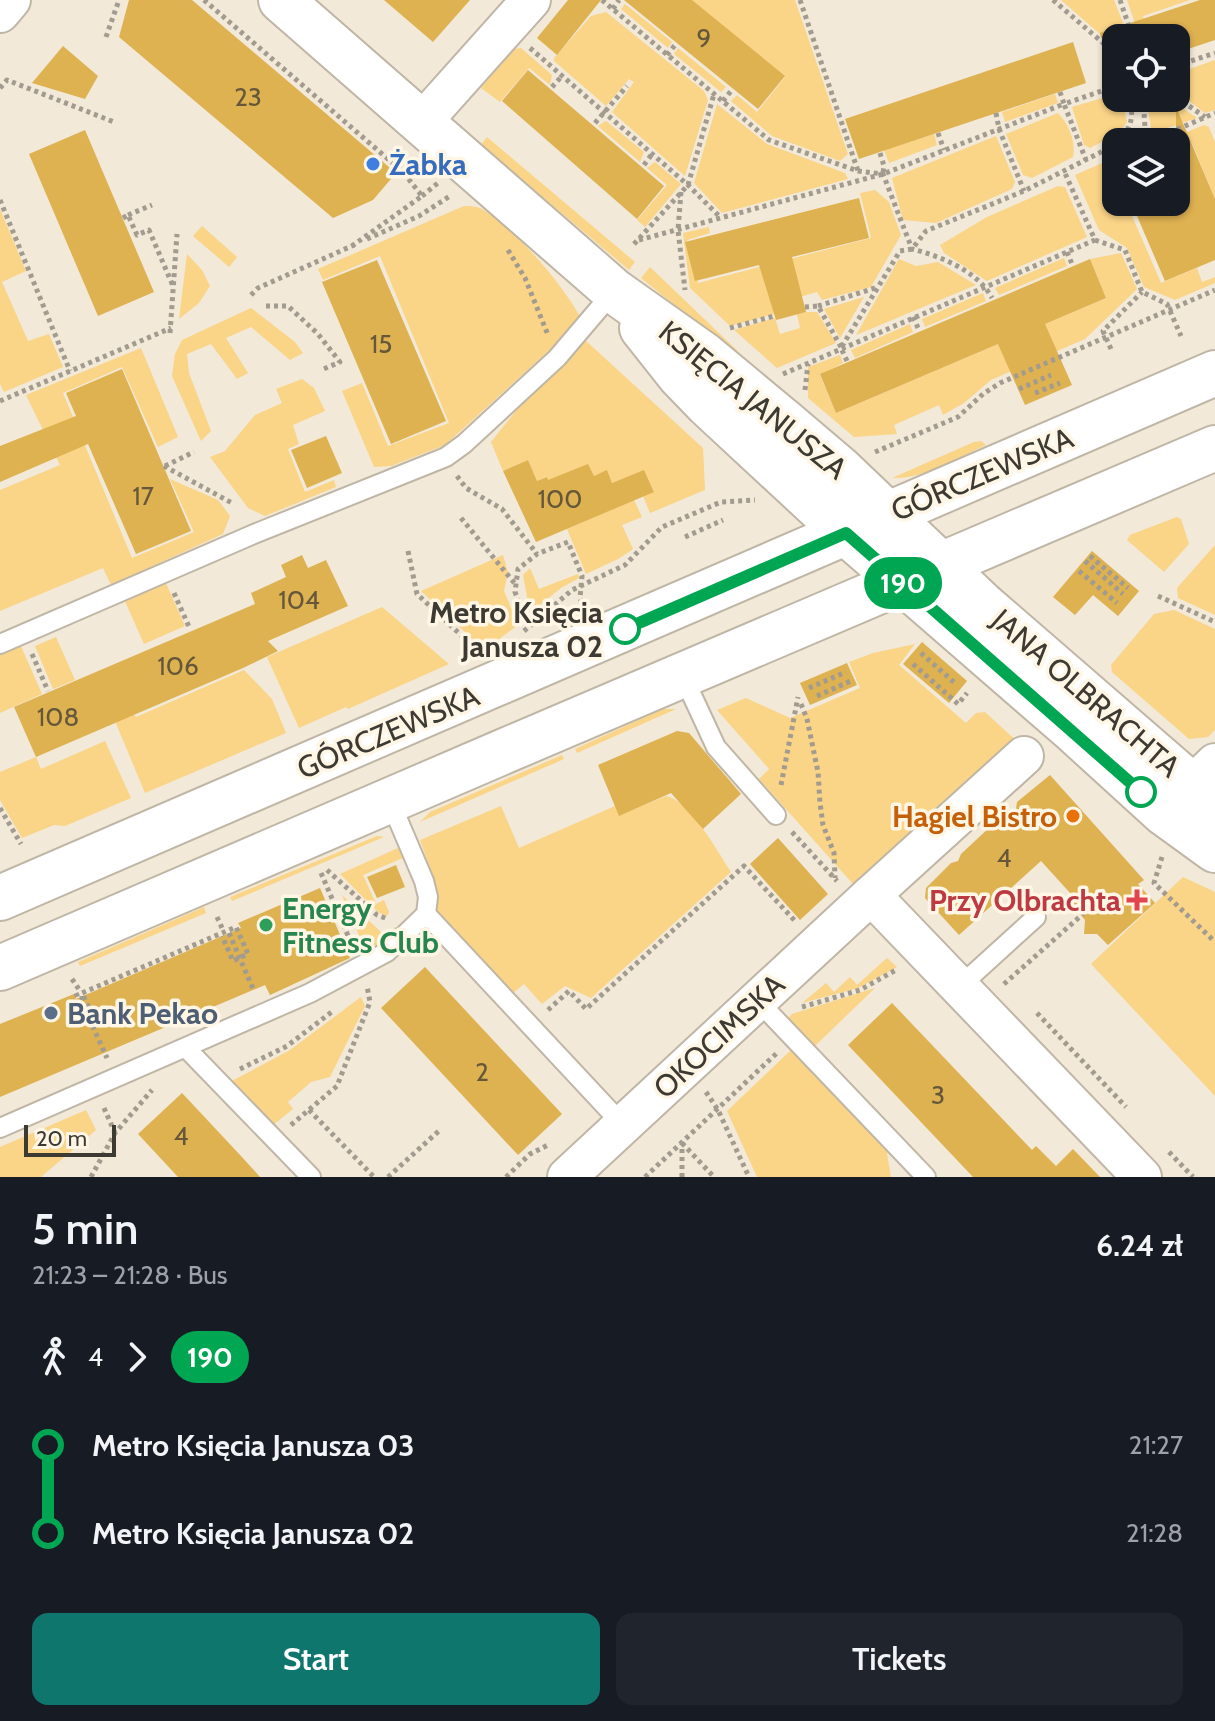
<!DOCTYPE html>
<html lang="en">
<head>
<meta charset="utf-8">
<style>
	:root { --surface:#171b24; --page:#20242c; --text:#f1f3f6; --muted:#9ea1a6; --accent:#0f766e }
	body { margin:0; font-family:Cabin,sans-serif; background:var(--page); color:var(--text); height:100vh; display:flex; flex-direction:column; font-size:30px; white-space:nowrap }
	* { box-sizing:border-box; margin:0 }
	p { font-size:26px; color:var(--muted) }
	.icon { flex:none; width:44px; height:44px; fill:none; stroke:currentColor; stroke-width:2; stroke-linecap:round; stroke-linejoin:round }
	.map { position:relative; height:1177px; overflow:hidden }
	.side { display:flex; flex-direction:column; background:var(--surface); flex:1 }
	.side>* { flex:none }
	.badge { padding:0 16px; border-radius:26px; font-size:28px; line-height:52px }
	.buttons { position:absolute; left:1102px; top:24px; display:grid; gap:16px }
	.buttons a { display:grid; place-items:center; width:88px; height:88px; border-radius:16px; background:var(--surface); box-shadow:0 2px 6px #0004; font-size:40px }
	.scale { position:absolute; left:24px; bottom:20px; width:92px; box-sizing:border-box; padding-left:8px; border:4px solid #3d3933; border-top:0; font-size:22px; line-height:28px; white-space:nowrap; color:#3d3933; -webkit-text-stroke:6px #fff6e5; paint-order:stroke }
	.map>.badge { position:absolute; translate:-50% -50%; box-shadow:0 0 0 4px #fff }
	.legs { display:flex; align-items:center; gap:12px; height:88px; padding:0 32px; font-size:26px }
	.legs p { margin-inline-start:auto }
	.headline { display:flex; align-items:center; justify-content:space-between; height:136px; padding:0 32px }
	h1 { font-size:44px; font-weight:600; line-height:60px }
	.action { display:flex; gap:16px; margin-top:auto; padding:16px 32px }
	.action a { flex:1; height:92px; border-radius:16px; background:var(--accent); color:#fff; font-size:32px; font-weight:600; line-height:92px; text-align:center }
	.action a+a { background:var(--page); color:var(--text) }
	ul { padding:0 32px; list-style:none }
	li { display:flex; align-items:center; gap:28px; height:88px; font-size:30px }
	li i { display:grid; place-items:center; width:12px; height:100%; margin:0 10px; background:currentColor }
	li i::after { content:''; width:20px; height:20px; margin:-10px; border:6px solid; border-radius:50%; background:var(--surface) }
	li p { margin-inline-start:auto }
	li:first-child i { background:linear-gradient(#0000 50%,currentColor 0) }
	li:last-child i { background:linear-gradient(currentColor 50%,#0000 0) }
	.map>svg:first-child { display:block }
</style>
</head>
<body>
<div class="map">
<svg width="1215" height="1177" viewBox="0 0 1215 1177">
	<rect width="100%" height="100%" fill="#f2e9d8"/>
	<!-- green -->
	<g fill="#fad487">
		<path d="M691 0H795L848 154 840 161 772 136 731 101 737 95 757 112 785 77Z"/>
		<path d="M1061 0H1114L1129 38H1116V48Z"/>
		<path d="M1127 0H1190L1143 16 1150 38H1140Z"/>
		<path d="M625 4 672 42 668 48 621 9Z"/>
		<path d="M606 12 704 91 708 100 685 176 612 112 634 82 629 79 606 106 554 61V58L591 16Z"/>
		<path d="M521 48 552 75 550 85 529 68 500 102 481 88 513 49Z"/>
		<path d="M678 48 726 87 721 92 674 54Z"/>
		<path d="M1215 60V110L1205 113 1176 91 1181 72Z"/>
		<path d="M1055 94 1058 103 1005 122 1002 112Z"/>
		<path d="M1116 94V98H1122L1127 122 1119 133 1090 148 1084 145 1072 107Z"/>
		<path d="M1146 98H1168L1197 118 1152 133Z"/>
		<path d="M717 104 767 144 845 173 848 179 722 213 694 183Z"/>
		<path d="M1058 113C1069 124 1076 142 1073 157L1032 178 1023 175 1006 134Z"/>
		<path d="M606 121 644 152 640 162 598 126Z"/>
		<path d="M1204 125 1209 127 1215 142V199L1192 143 1176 149V142H1162Z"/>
		<path d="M934 134 937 145 889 163 884 150Z"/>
		<path d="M996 136 1015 182 1012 189 936 223 903 220 892 178Z"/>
		<path d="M487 137 635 262 629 270 481 145Z"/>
		<path d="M1116 157V202H1126L1161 283 1197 268 1202 282 1215 277V283L1175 300 1144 287 1127 248 1099 230 1075 175Z"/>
		<path d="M655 162 681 184 645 227 637 220 667 185 647 168Z"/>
		<path d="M1058 186 1065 187 1087 237 987 281 944 253 940 245 987 217Z"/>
		<path d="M875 190 889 202 901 235 871 287 822 300 817 292 772 305 774 314 730 326 690 288 683 233 709 227 710 233 687 240 698 283 871 238 860 193Z"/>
		<path d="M464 206C470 206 477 206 482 209 516 229 562 284 581 318L565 336 445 445 391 466 374 467 342 391 362 383 388 446 449 423 380 256 323 280 318 269Z"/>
		<path d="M0 209 26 271 2 282 28 341 49 334 63 367 4 392 0 384Z"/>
		<path d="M202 226 237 257 229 267 193 236Z"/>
		<path d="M1121 253 1137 289 1085 339 991 380 964 403 943 415 939 405 894 425 897 434 854 437 808 398V367L840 355 843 363 820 375 836 413 1106 298 1090 259Z"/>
		<path d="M187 254 202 270 210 286 199 303 179 319Z"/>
		<path d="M1064 258 1067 266 999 295 995 288Z"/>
		<path d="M899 259 916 266 938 262 976 285 856 335Z"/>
		<path d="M650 267 769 381 641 278Z"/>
		<path d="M983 293 986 301 925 327 922 319Z"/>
		<path d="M864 297 840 338 824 309Z"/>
		<path d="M251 308 295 342 303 353 290 360 251 327 226 338 248 373 237 379 211 344 187 354 189 373 211 431 201 441 172 376 175 354 182 340Z"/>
		<path d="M806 312H817L836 343 777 368 734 330 775 318 780 334 800 328 797 314Z"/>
		<path d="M910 324 913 332 855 358 851 350Z"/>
		<path d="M585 340 703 448 705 490 650 513 643 496 654 491 644 471 612 483 607 471 594 476 548 480 546 477 537 481 528 460 503 471 491 442 515 412Z"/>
		<path d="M141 348 178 437 158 447 122 367 63 393 132 558 194 532 170 479 218 500 230 516 223 534 111 585 103 568 0 611V490L60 465 26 395Z"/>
		<path d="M302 379 314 388 325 411 293 425 299 444 288 449 305 492 334 480 336 487 265 516 248 508 210 457 225 451 255 415 282 403 276 389Z"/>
		<path d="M981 441 986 445C957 458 925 479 892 478L974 442Z"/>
		<path d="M634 500 642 517 622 525 633 549 618 559 586 574 567 529Z"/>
		<path d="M1177 517 1181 519 1189 544 1164 572 1127 540 1130 535Z"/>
		<path d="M1215 545V615L1178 598 1177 588Z"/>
		<path d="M503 555 508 572 504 591 518 625 484 650 421 591Z"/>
		<path d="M530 568 539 589 578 574 579 578 561 588 530 613 523 575Z"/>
		<path d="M165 581 185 626 144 644 124 599Z"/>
		<path d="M382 607 449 664 348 709 346 707 299 728 267 657Z"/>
		<path d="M1174 610 1215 629V730L1208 737 1189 739 1112 672 1111 665 1154 614Z"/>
		<path d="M56 637 75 680 53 689 35 646Z"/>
		<path d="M20 644 42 694 0 713V652Z"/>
		<path d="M915 644 899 665 966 723 976 713 985 712 1021 745 859 884H853L759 779 769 769 717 710 746 698 790 718 860 688 849 662 873 653Z"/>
		<path d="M244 670 272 699 286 733 145 793 115 721 134 714 136 717Z"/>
		<path d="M663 709H676L577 753 575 749Z"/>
		<path d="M105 741 131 798 65 826 54 825 22 838 0 800V772L36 757 41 769Z"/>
		<path d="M562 755 564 759 420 822 430 812Z"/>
		<path d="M666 796C690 801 717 851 731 872L591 998 565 986 542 1004 524 984 512 994 435 909V882L420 840 501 806 519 848 615 806 620 815Z"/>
		<path d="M377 836 384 837 232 901 230 897Z"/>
		<path d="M398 848 403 858 363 875 376 904 384 900 389 912 387 916 378 912 340 874Z"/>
		<path d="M1183 877 1215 892V1096L1091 964Z"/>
		<path d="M342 895 385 936 395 927 400 929 389 940 367 954Z"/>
		<path d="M204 907 206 913 80 966 78 962Z"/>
		<path d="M887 958 897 967 858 988 802 1003 826 983 834 992 850 977 857 985Z"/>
		<path d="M875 988 815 1046 788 1018 792 1014Z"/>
		<path d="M361 997 365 1006 330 1077 311 1082 288 1102 293 1109 272 1126 232 1081 290 1050Z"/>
		<path d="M791 1050 886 1148 891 1177H757L727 1111Z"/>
		<path d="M86 1110 96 1130 41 1177H0V1147Z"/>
	</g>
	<!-- building -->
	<g fill="#deb151">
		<path d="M129 0H192L396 173 373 200 333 218 119 37Z"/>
		<path d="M384 0H470L433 42Z"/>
		<path d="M568 0H601L557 55 537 38Z"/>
		<path d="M624 0H692L785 76 758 109Z"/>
		<path d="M1200 0H1215V40L1176 53V38H1101L1100 33Z"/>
		<path d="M1073 42 1086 83 859 159 845 119Z"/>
		<path d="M63 46 98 76 85 99 32 83Z"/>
		<path d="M528 70 664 186 637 219 502 101Z"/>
		<path d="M1176 107 1215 199V260L1165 281 1131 202H1176Z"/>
		<path d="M85 130 154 292 98 316 29 154Z"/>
		<path d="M859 198 869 238 792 257 806 312 776 320 759 265 695 281 685 242Z"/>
		<path d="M1090 259 1106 298 1045 324 1072 385 1025 405 998 344 836 413 820 374Z"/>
		<path d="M377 260 446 421 391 444 322 282Z"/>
		<path d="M122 369 191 531 136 554 88 444 0 482V446L76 416 66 393Z"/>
		<path d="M326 436 342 473 307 488 291 450Z"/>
		<path d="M528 460 537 481 547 477 548 480 588 464 594 476 607 470 612 483 644 470 654 492 536 542 503 471Z"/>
		<path d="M1092 551 1139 591 1118 616 1093 595 1075 615 1053 597Z"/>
		<path d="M302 555 308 568 326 560 348 606 268 641 278 651 243 668 36 757 14 707 255 604 251 593 286 577 281 565Z"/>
		<path d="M922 642 967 681 949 703 903 664Z"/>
		<path d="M847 663 857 685 810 705 800 683Z"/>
		<path d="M677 731 689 733 741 794 703 829 671 793 619 816 598 765Z"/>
		<path d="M1050 775 1144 880 1138 884 1155 903 1108 945 1097 934H1084L1085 920 1071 903V894L1041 861 959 935 925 898 926 888 951 863 958 861 961 854 1005 813 1016 809 1017 802Z"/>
		<path d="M778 838 828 894 800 920 750 864Z"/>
		<path d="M396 865 405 887 377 898 367 877Z"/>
		<path d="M320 888 350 958 270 995 265 985 0 1097V1024L74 994 76 999 241 928 238 923Z"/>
		<path d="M425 967 562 1114 518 1155 381 1008Z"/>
		<path d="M892 1003 1032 1150 1036 1146 1056 1166 1073 1149 1100 1177H973L848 1045Z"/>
		<path d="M182 1093 241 1156 260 1177H178L138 1134Z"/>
	</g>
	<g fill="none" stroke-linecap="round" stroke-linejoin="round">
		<!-- lane casing -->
		<g stroke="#bfb6a6" stroke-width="22">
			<g id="lane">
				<path d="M0 644 254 534 446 457 464 444 557 358 614 291"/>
				<path d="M683 676 716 747 776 815"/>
				<path d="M426 914 623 1125"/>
				<path d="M959 987 1036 917"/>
				<path d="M757 1000 926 1177"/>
				<path d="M186 1048 311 1177"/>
				<path d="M0 1128 310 993 387 952 426 914 428 897 424 881 390 801"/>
			</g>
		</g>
		<!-- street casing -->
		<g stroke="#bfb6a6" stroke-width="42">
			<g id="street">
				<path d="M0 13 11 0"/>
				<path d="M422 122 531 0"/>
				<path d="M1171 806 1215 763"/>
				<path d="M871 895 1024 756"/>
				<path d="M567 1177 871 895 1142 1177"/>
			</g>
		</g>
		<!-- secondary casing -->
		<g stroke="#bfb6a6" stroke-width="48">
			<g id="secondary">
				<path d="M281 0 614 291 703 354 786 423 839 468 982 604 1215 806"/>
				<path d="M642 328 680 376 707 404 846 533 1074 731 1164 813 1215 850"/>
				<path d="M0 898 1215 373"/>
				<path d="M0 968C405 795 809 618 1215 448"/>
			</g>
		</g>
		<!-- path -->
		<g stroke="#a29b8f" stroke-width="5" stroke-dasharray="4 4" stroke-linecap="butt">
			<path d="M204 0 403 172 422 196 352 246"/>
			<path d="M602 0 769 140 858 171 883 174 912 249C940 256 978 271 992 298"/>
			<path d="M800 0 858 171"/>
			<path d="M1053 0 1116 54"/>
			<path d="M1120 0 1133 38"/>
			<path d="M613 9 619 0"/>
			<path d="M106 37 119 0"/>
			<path d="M530 48 688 185 720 217"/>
			<path d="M667 55 675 45"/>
			<path d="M1176 66 1215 53"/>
			<path d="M1176 76 1179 66 1176 54"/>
			<path d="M552 87 562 76"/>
			<path d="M0 88 7 80 114 122"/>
			<path d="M1060 92 1064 104 1116 86"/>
			<path d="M1176 97 1205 117"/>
			<path d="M1143 98 1146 142"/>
			<path d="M723 101 731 91"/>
			<path d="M996 113 999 129 1024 191"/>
			<path d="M595 123 627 86"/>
			<path d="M938 133 944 150"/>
			<path d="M1148 142 1215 113"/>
			<path d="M1110 147C1131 129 1133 126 1131 98"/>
			<path d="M880 153 884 166 883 173"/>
			<path d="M644 165 652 154"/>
			<path d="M681 192 678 230 685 290"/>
			<path d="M422 196 438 183"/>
			<path d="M0 200 70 371"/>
			<path d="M128 215 152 205"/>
			<path d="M123 218 128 215 137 235 149 230 173 286"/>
			<path d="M367 239 419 216 450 196"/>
			<path d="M639 240 883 174 1064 104 1086 160"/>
			<path d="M1095 240 1125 250 1142 292 1167 304 1181 336"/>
			<path d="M634 244 688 185 714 94"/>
			<path d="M508 250 525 278 548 335"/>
			<path d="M1067 252 1072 264"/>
			<path d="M251 295 258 288 354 245"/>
			<path d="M266 306H288L318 334 340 362 321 370"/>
			<path d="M818 306 875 288"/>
			<path d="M805 307 818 306 841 347"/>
			<path d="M913 317 919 330"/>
			<path d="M730 328 774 316"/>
			<path d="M170 333 177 234"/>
			<path d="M1111 349 1103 331 1142 292"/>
			<path d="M847 361 841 348 900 251 912 249 926 231 1024 191 1109 148 1116 147"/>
			<path d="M783 374 1095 240 1064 171"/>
			<path d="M1019 389 1051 375"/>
			<path d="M805 390 808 364"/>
			<path d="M1035 393 1060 383"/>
			<path d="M0 401 171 328"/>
			<path d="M875 452 958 417 983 394 1000 383 1215 290"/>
			<path d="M164 466 232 503"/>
			<path d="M165 466 194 452"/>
			<path d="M457 476 466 488 502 509 537 554"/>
			<path d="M461 518 516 585"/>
			<path d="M685 537 723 520"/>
			<path d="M408 551 417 594 478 651"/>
			<path d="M1090 556 1128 588"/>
			<path d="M1085 561 1123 594"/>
			<path d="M1079 571 1117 603"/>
			<path d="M174 593 190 629"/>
			<path d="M1158 596 1215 622"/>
			<path d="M528 625 515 592 518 569 537 554 568 542 582 576 580 598 584 608"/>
			<path d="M524 631 572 590 625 565 662 527 721 502 755 500"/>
			<path d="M921 653 956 684"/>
			<path d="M32 654 48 691"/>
			<path d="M913 664 958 704 967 693"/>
			<path d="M809 688 846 672"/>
			<path d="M817 696 853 680"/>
			<path d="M801 704 807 719 818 772 820 803 823 825 834 853 835 878"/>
			<path d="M781 785 798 697"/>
			<path d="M0 808 21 844"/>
			<path d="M792 832 837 881"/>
			<path d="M1162 857 1154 883 1215 942"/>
			<path d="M327 870 377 915 388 919"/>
			<path d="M321 873 352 945"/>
			<path d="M217 917 223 930"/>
			<path d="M229 933 254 991"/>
			<path d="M72 979 80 991"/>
			<path d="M1004 984 1084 913"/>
			<path d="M82 996 83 1005 107 1058"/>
			<path d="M802 1007 860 990 896 970"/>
			<path d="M548 1010 569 991 586 1009 744 866 796 922"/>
			<path d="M1037 1013 1126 1107"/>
			<path d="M240 1069 287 1046 333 1011"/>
			<path d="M706 1092 718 1110 749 1177"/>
			<path d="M104 1108 115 1133"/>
			<path d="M309 1110 374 1177"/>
			<path d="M291 1125 337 1086 370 1002 367 986"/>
			<path d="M682 1143 714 1177"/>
			<path d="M1169 1152 1193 1177"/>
			<path d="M91 1177 115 1133 152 1090"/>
			<path d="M388 1177 441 1129"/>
			<path d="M506 1177 530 1154 550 1144"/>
			<path d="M645 1177 778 1052"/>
			<path d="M682 1177V1144"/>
		</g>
		<!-- lane -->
		<use href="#lane" stroke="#fff" stroke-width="18"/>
		<!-- street -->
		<use href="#street" stroke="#fff" stroke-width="38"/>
		<!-- secondary -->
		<use href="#secondary" stroke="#fff" stroke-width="44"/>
		<!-- path-bridge -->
		<path stroke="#a29b8f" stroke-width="5" stroke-dasharray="4 4" stroke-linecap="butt" d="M76 993 89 1024 95 1022 82 993 236 927 248 954 233 961 222 936"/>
	</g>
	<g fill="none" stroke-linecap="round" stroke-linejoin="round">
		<!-- line-1 casing -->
		<g stroke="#fff" stroke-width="18">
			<path id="line-1" d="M625 629 846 533 1141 792"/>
		</g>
		<!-- line-1 -->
		<use href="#line-1" stroke="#00a651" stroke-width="12"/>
	</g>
	<!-- markers -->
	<circle fill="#3f7fe0" stroke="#fff6e5" stroke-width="3" cx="373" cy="164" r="8"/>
	<g fill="#fff" stroke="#00a651" stroke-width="4">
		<circle cx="625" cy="629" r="14"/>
		<circle cx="1141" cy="792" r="14"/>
	</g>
	<circle fill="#e8710a" stroke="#fff6e5" stroke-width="3" cx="1073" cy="816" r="8"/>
	<path fill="#e0444e" stroke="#fff6e5" stroke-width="3" d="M1133 888h8v8h8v8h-8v8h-8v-8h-8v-8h8z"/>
	<circle fill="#2e9e5b" stroke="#fff6e5" stroke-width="3" cx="266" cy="925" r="8"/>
	<circle fill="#5c6f8a" stroke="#fff6e5" stroke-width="3" cx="51" cy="1013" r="8"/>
	<g text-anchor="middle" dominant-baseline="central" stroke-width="7" stroke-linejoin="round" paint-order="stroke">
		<!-- number labels -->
		<g font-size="26" fill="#65573a">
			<text x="704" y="38">9</text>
			<text x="248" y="97">23</text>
			<text x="381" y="344">15</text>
			<text x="143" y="496">17</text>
			<text x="560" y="499">100</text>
			<text x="299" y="600">104</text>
			<text x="178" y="666">106</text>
			<text x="58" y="717">108</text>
			<text x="1004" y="858">4</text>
			<text x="482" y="1072">2</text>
			<text x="938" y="1095">3</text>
			<text x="181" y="1136">4</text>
		</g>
		<!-- shop labels -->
		<g font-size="30" font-weight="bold" fill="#366cbe" stroke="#fff6e5" text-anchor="start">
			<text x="389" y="164">Żabka</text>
		</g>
		<!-- street labels -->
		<g font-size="30" fill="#3d3933" stroke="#fff6e5">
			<text transform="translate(753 400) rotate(39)">KSIĘCIA JANUSZA</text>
			<text transform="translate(982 474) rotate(-23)">GÓRCZEWSKA</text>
			<text transform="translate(1086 693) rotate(41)">JANA OLBRACHTA</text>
			<text transform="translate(388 732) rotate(-23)">GÓRCZEWSKA</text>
			<text transform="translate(719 1036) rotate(-43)">OKOCIMSKA</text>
		</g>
		<!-- stop labels -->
		<g font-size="30" font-weight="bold" fill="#3d3933" stroke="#fff6e5" text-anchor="end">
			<text x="603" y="612">Metro Księcia<tspan x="603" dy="34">Janusza 02</tspan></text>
		</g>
		<!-- food labels -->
		<g font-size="30" font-weight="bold" fill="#c56008" stroke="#fff6e5" text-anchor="end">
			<text x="1057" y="816">Hagiel Bistro</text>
		</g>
		<!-- health labels -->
		<g font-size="30" font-weight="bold" fill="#be3a42" stroke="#fff6e5" text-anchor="end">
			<text x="1121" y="900">Przy Olbrachta</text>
		</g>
		<!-- leisure labels -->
		<g font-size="30" font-weight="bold" fill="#27864d" stroke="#fff6e5" text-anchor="start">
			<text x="282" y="908">Energy<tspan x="282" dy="34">Fitness Club</tspan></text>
		</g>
		<!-- service labels -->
		<g font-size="30" font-weight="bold" fill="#4e5e75" stroke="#fff6e5" text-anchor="start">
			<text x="67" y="1013">Bank Pekao</text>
		</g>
	</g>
</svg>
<div class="buttons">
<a><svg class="icon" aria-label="locate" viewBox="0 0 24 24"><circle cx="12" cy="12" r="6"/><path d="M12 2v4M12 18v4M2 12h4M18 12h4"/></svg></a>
<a><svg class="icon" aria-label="layers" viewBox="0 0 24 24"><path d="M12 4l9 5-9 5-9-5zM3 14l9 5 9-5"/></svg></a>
</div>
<div class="scale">20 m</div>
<b class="badge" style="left:903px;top:583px;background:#00a651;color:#fff">190</b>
</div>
<section class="side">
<div class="headline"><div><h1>5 min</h1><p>21:23 – 21:28 · Bus</p></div><b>6.24 zł</b></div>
<div class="legs"><svg class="icon" aria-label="walk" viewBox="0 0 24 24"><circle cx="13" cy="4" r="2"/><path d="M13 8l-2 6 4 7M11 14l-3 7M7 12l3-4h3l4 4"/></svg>4<svg class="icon" aria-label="forward" viewBox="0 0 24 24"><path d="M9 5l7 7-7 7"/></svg><b class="badge" style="background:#00a651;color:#fff">190</b></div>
<ul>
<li><i style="color:#00a651"></i><b>Metro Księcia Janusza 03</b><p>21:27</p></li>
<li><i style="color:#00a651"></i><b>Metro Księcia Janusza 02</b><p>21:28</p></li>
</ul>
<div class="action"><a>Start</a><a>Tickets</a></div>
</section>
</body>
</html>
